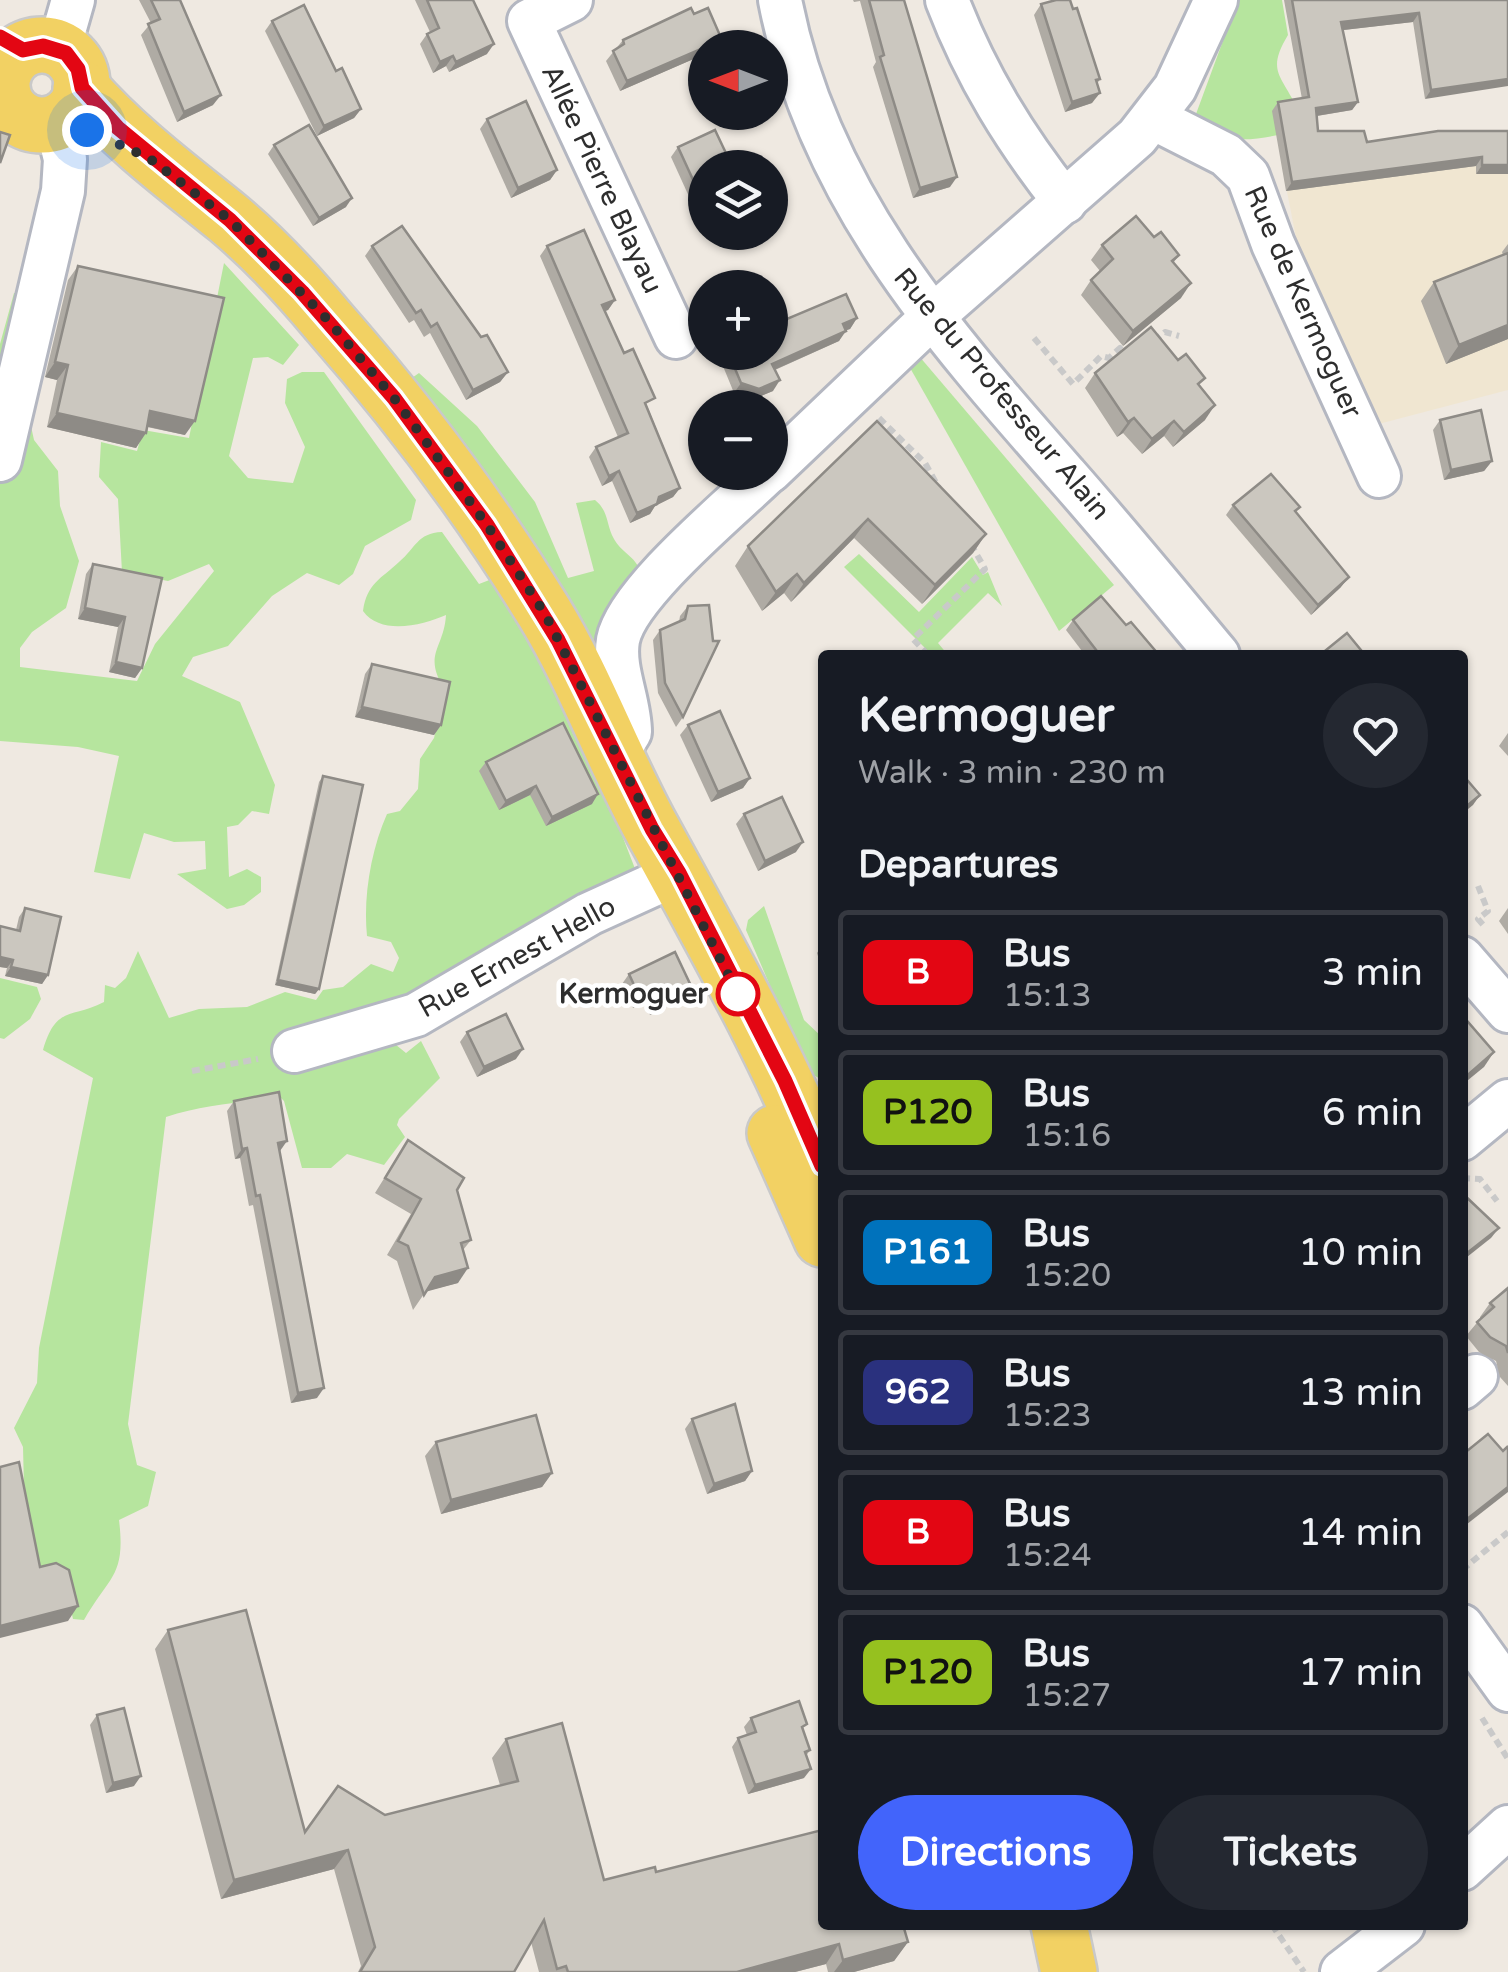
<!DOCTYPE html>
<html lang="en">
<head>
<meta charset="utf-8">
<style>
	:root { --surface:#171b24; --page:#242831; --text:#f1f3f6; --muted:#9ea1a6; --line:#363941; --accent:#4264fb }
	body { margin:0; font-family:"Varela Round",sans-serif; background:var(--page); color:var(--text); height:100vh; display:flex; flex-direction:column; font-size:38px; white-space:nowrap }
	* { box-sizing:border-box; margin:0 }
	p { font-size:32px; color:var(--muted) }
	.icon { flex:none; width:55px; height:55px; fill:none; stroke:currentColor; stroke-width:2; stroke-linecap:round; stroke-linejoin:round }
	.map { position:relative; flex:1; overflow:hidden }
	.drawer { position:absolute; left:818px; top:650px; width:650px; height:1280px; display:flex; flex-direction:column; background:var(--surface); border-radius:10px; box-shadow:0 2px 8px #0004 }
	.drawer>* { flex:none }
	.badge { padding:0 20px; border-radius:15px; font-size:35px; line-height:65px }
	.needle { width:65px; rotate:270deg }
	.controls { position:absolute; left:688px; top:30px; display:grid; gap:20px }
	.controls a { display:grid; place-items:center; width:100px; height:100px; border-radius:50%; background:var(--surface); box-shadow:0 2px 8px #0004; font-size:50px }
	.you { position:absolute; width:50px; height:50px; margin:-25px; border:8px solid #fff; border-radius:50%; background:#1a73e8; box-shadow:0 0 0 15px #1a73e833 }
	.map>.badge { position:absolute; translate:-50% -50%; box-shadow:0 0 0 5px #fff }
	h2 { padding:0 40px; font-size:38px; line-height:90px }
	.round { display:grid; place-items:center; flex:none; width:105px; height:105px; border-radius:52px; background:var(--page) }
	.headline { display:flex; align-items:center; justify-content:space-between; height:170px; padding:0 40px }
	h1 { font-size:48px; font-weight:700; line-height:75px }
	.primary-button { display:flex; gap:20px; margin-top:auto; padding:20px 40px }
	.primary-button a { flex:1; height:115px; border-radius:60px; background:var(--accent); color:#fff; font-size:40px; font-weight:700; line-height:115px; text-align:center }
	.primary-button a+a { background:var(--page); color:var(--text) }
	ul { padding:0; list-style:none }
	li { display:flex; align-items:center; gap:30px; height:125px; margin:0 20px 15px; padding:0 20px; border:5px solid var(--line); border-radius:10px }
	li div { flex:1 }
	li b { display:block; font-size:38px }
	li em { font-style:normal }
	li .badge { min-width:110px; font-weight:700; text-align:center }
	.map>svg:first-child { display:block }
</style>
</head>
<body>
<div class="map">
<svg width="1508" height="1972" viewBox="0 0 1508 1972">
	<rect width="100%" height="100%" fill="#efe9e1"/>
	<!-- education -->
	<path fill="#f0e6d1" d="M1508 140V390L1371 426 1299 253 1281 161 1412 144Z"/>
	<!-- green -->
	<g fill="#b6e59e">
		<path d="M1238 0H1282L1288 35C1267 70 1280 74 1295 104L1283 134C1254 140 1212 148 1196 114Z"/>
		<path d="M224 263 299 345 283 365 268 357 253 358 229 456 248 478 293 483 305 447 285 403 287 379 302 372H324L416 500 411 520 365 546 353 574 339 585 307 573 272 596 228 646 193 657 182 676 240 702 275 785 269 814 252 811 238 825 227 827 229 877 247 869 261 877V892L244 905 227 909 177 874 206 869 205 841 174 842 144 833 130 879 94 872 119 756 78 747 0 741V344L14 293H24L29 417 34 440 58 471 60 506 79 561 66 608 32 632 20 648V667L137 681 155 644 214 571 209 564 168 581 122 572 118 499 99 477 101 442 137 451 143 430 189 438Z"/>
		<path d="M919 356 1114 585 1059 631 909 366Z"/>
		<path d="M419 373 477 426 535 502 568 578 594 571 576 503 595 500C609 511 606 525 614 539 621 552 635 556 641 572L572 732 608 799 639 879 585 941 385 1036 406 1053 421 1041 440 1078 399 1119 397 1125 405 1137 384 1165 347 1154 331 1168H302L284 1101 278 1095C240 1104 203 1104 166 1117L128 1424 137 1465 156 1472 148 1506 119 1520C126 1577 109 1576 84 1620L73 1619 66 1588 37 1574 25 1527 23 1447 14 1428 37 1383 39 1348 93 1078 43 1050C56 1005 71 1019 104 1002L105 985 115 988 126 978 138 951 169 1018 199 1009 247 1007 285 992 316 1000 323 990 343 987 371 964 393 972 399 958 391 942 367 936C363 897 371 850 387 814L400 811 418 789 420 759 434 738 445 690C422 654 444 649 446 615 423 625 381 636 363 611 367 583 381 579 399 562 416 548 417 533 442 532L479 584 492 579 409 380Z"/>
		<path d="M859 554 919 612 972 557 983 575 988 572 1002 606 988 593 938 643 948 655H932L844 567Z"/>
		<path d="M764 906 804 1020 822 1037V1080L807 1071 746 930 748 920Z"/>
		<path d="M0 978 37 987 41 999 30 1019 4 1039 0 1038Z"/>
	</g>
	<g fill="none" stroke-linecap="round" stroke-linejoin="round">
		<!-- minor casing -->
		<g stroke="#b4b7c1" stroke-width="48">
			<g id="minor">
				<path d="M571 0 529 21 676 337"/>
				<path d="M780 0C817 193 940 332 1066 475 1118 534 1168 595 1218 655"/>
				<path d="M947 0C976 76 1015 139 1065 202"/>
				<path d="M59 49 73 0"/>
				<path d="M1153 118 1226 155 1248 176 1273 244 1379 476"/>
				<path d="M0 460 63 191 65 159 56 122"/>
				<path d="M770 471 932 317 1137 137 1175 88 1216 0"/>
				<path d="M616 755 630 732C630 701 613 670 618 640 627 593 732 507 768 472"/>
				<path d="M1462 958 1508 1011"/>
				<path d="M294 1051 416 1015 589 914 679 873"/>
				<path d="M1462 1139 1508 1101"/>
				<path d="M1462 1388 1476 1376"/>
				<path d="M1462 1626 1508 1690"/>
				<path d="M1462 1869 1508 1827"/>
				<path d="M1342 1972 1403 1925"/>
			</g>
		</g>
		<!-- major casing -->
		<g stroke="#c9c9c9" stroke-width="60">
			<g id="major">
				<circle cx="42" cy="85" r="40"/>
				<path d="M81 88C126 139 176 176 228 218 264 248 298 285 328 321 407 411 481 509 544 612 586 681 613 758 652 829 712 939 775 1050 822 1166"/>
				<path d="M775 1133 822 1239"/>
				<path d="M1059 1925 1069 1972"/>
			</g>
		</g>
		<!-- path -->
		<g stroke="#c9c9c9" stroke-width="6" stroke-dasharray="8 5" stroke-linecap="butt">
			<path d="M1034 338 1073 384 1101 356 1109 358 1120 348 1127 357"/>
			<path d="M1154 341 1165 332 1179 336"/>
			<path d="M879 418 925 463 939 488"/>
			<path d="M928 655 913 639 985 569 972 546"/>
			<path d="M1478 886 1488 911 1478 919 1485 927"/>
			<path d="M192 1071 258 1059"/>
			<path d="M1462 1178 1480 1179 1497 1201"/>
			<path d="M1462 1570 1508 1532"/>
			<path d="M1482 1718 1508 1759"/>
			<path d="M1272 1925 1304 1972"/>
		</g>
		<!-- minor -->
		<use href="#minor" stroke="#fff" stroke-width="42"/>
		<!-- major -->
		<use href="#major" stroke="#f2d163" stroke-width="55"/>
	</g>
	<!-- wall -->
	<g fill="#afaba4">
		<path d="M139 0H180L213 105 177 122 141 35 151 23Z"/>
		<path d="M415 0H473L487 54 449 72 446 66 433 73 420 44 427 34 430 32Z"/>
		<path d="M853 0H904L950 187 913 198 873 67 876 62 860 1 854 2Z"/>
		<path d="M1284 0H1508L1425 99 1413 22 1343 30 1358 102 1352 110 1317 116 1318 131 1367 142 1508 131 1476 174V166L1286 191 1272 111 1278 102 1302 99Z"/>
		<path d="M1041 4 1100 79 1097 84 1092 103 1065 112 1034 15Z"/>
		<path d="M272 21 336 71 361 109 354 118 317 136 265 31Z"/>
		<path d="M623 40 705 48V54L620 91 606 61Z"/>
		<path d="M487 119 557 170 550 180 511 198 480 129Z"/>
		<path d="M274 145 346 207 313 226 268 154Z"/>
		<path d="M678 147 705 168V223L702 225 671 157Z"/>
		<path d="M1154 237 1179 255 1174 262 1181 298 1123 346 1081 295 1091 280 1100 271 1091 260 1102 245Z"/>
		<path d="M1508 244V339L1446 364 1421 301 1434 282 1503 255 1502 252Z"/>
		<path d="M372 246 481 337 508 372 500 382 466 400 430 333 424 337 414 320 409 323 365 256Z"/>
		<path d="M547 246 615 300 608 310 605 311 648 408 680 488 673 497 655 506 650 514 630 523 612 481 602 486 589 457 596 447 618 437 540 256Z"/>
		<path d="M78 266 185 435 147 427 136 448 47 427 57 380 45 377 68 280Z"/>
		<path d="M857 318 850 329 845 330 839 341 775 370 773 391 751 400 734 393 718 354 719 352H770Z"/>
		<path d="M1095 373 1199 386 1205 420 1173 447 1164 436 1142 454 1123 433 1117 437 1085 388Z"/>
		<path d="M1440 420 1492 461 1484 471 1444 480 1433 430Z"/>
		<path d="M877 421 986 534 973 553 922 604 854 538 791 602 784 593 762 611 735 566 748 546Z"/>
		<path d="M1233 505 1341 587 1311 615 1226 515Z"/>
		<path d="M93 564 162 578 142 668 135 678 109 672 118 627 78 619 86 574Z"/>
		<path d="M688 606 683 717 676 727 658 693 653 640 660 630 679 622 680 616Z"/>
		<path d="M1073 620 1126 625 1159 655H1085L1066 630Z"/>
		<path d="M372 664 441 725 434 735 355 717 365 674Z"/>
		<path d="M688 725 750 778 743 788 711 802 680 735Z"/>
		<path d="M1508 733V756L1499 746Z"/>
		<path d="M486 762 592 804 546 826 530 795 499 810 479 771Z"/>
		<path d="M323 776 319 989 315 994 275 985 319 782Z"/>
		<path d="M744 814 796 852 758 871 736 824Z"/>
		<path d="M25 908 48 975 42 984 5 976 7 968 0 967V926L16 930 19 917Z"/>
		<path d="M1508 908V934L1499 921Z"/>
		<path d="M822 945V969L817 953Z"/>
		<path d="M629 974 685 998 650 1015 644 1002 633 1008 622 984Z"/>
		<path d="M467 1032 516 1059 477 1077 460 1042Z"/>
		<path d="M234 1101 280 1151 317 1398 291 1403 253 1205 249 1206 240 1158 235 1159 227 1111Z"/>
		<path d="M408 1140 457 1190 471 1240 463 1250 458 1283 426 1291 413 1310 397 1261 387 1255 411 1214 375 1193Z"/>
		<path d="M1508 1288V1386L1500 1377 1496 1361 1479 1352 1466 1336 1480 1319V1317L1490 1303Z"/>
		<path d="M692 1419 752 1471 745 1481 707 1494 685 1429Z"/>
		<path d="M436 1442 552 1473 542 1487 441 1514 425 1456Z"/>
		<path d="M168 1630 305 1832 385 1815 500 1785 492 1758 506 1739 604 1880 656 1872 908 1942 894 1961 854 1972H828L826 1964 795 1972H539L531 1942 514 1972H358L361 1966 334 1869 221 1899 155 1649Z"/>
		<path d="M97 1715 134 1786 106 1793 90 1725Z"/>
		<path d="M751 1718 803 1730 810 1750 806 1756 804 1778 748 1794 732 1747 738 1738 747 1735 744 1727Z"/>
	</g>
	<!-- shaded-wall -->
	<g fill="#8e8b86">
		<path d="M1419 13 1413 22 1335 31 1341 22Z"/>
		<path d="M722 40 716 48H705V54L620 91 627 81Z"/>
		<path d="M494 44 487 54 449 72 456 62Z"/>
		<path d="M453 56 446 66 433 73 440 62Z"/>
		<path d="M1508 79V86L1425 99 1431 90Z"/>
		<path d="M1100 93 1092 103 1065 112 1072 102Z"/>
		<path d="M221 95 213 105 177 122 184 112Z"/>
		<path d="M1358 102 1352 110 1310 117 1316 108Z"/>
		<path d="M361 109 354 118 317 136 324 126Z"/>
		<path d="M1482 157 1476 166 1286 191 1292 182Z"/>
		<path d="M1482 165H1508V174H1476Z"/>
		<path d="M557 170 550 180 511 198 518 188Z"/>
		<path d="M957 177 950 187 913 198 920 188Z"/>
		<path d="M352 198 346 207 313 226 319 218Z"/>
		<path d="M1191 283 1181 298 1123 346 1133 331Z"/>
		<path d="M615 300 608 310 595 315 602 305Z"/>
		<path d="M857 318 850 329 836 334 843 324Z"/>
		<path d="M1508 325V339L1446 364 1459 345Z"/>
		<path d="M846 331 839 341 765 374 772 364Z"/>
		<path d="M55 362 68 365 57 380 45 377Z"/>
		<path d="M508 372 500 382 466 400 473 390Z"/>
		<path d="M780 380 773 391 751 400 734 393 741 383Z"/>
		<path d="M1215 405 1205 420 1173 447 1184 432Z"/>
		<path d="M150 411 195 421 185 435 140 425Z"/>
		<path d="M57 413 146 433 136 448 47 427Z"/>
		<path d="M1134 418 1123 433 1117 437 1128 422Z"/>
		<path d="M1174 421 1164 436 1142 454 1152 439Z"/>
		<path d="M1492 461 1484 471 1444 480 1451 470Z"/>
		<path d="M619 471 612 481 602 486 609 476Z"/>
		<path d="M680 488 673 497 655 506 650 514 630 523 637 513 659 497Z"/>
		<path d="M868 519 854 538 791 602 804 583Z"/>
		<path d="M986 534 973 553 922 604 935 585Z"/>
		<path d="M797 574 784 593 762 611 776 592Z"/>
		<path d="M1349 577 1341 587 1311 615 1318 605Z"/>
		<path d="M85 608 125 617 118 627 78 619Z"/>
		<path d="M116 662 142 668 135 678 109 672Z"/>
		<path d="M362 707 441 725 434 735 355 717Z"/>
		<path d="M750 778 743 788 711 802 718 792Z"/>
		<path d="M536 786 530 795 499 810 506 801Z"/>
		<path d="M598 794 592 804 546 826 552 817Z"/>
		<path d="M1480 795 1473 805 1462 814V810Z"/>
		<path d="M803 842 796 852 758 871 765 861Z"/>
		<path d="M0 957 13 960 7 968 0 967Z"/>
		<path d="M11 967 48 975 42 984 5 976Z"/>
		<path d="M278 980 319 989 315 994 275 985Z"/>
		<path d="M692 988 685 998 650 1015 657 1005Z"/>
		<path d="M651 992 644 1002 633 1008 640 998Z"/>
		<path d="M523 1049 516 1059 477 1077 484 1067Z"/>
		<path d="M1494 1052 1484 1067 1462 1085V1080Z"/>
		<path d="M287 1141 280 1151 271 1153 278 1143Z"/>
		<path d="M247 1148 240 1158 235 1159 242 1149Z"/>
		<path d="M1499 1228 1491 1238 1462 1261V1257Z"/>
		<path d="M468 1268 458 1283 425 1292 435 1277Z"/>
		<path d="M324 1388 317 1398 291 1403 298 1393Z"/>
		<path d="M752 1471 745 1481 707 1494 714 1484Z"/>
		<path d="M552 1473 542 1487 441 1514 451 1500Z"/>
		<path d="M1508 1487V1492L1462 1528V1523Z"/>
		<path d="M78 1606 68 1621 0 1638V1626Z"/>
		<path d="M811 1769 804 1778 748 1794 755 1785Z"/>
		<path d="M141 1776 134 1786 106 1793 113 1783Z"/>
		<path d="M348 1850 334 1869 221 1899 234 1880Z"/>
		<path d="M908 1942 894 1961 854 1972H834L843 1960Z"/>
		<path d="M839 1944 826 1964 795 1972H737Z"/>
	</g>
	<!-- building -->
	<g fill="#cbc7bf" stroke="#8e8b86" stroke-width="2.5">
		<path d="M151 0H180L221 95 184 112 148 24 160 19Z"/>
		<path d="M427 0H473L494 44 456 62 453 56 440 62 427 34 439 28Z"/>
		<path d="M869 0H904L957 177 920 188 880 57 884 55Z"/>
		<path d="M1056 0H1070L1073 9 1077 8 1100 79 1096 80 1100 93 1072 102 1041 4Z"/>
		<path d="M1292 0H1508V79L1431 90 1419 13 1341 22 1358 102 1316 108 1318 131H1364L1367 142 1438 131H1508V165H1482V157L1292 182 1278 102 1309 97Z"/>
		<path d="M304 5 336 71 342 68 361 109 324 126 272 21Z"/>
		<path d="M691 8 694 14 708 8 722 40 627 81 613 51 624 44 623 40Z"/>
		<path d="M526 101 557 170 518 188 487 119Z"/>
		<path d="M309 125 352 198 319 218 274 145Z"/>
		<path d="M715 130 733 168H705V206L678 147Z"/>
		<path d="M0 132 10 135 0 163Z"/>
		<path d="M1136 216 1154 237 1161 232 1179 255 1172 261 1191 283 1133 331 1091 280 1113 259 1102 245Z"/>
		<path d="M402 226 481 337 487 335 508 372 473 390 437 323 431 327 421 310 416 313 372 246Z"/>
		<path d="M584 230 615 300 602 305 624 353 633 349 655 398 645 403 680 488 659 497 657 504 637 513 619 471 609 476 596 447 628 433 547 246Z"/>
		<path d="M1508 253V325L1459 345 1434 282Z"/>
		<path d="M78 266 224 298 195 421 150 411 146 433 57 413 68 365 55 362Z"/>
		<path d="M846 294 857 318 843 324 846 331 772 364 780 380 759 389 741 383 728 352H770V326Z"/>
		<path d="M1151 327 1178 360 1186 354 1205 378 1198 384 1215 405 1184 432 1174 421 1152 439 1134 418 1128 422 1095 373Z"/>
		<path d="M1481 410 1492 461 1451 470 1440 420Z"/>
		<path d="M877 421 986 534 935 585 868 519 804 583 797 574 776 592 748 546Z"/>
		<path d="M1271 474 1300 507 1295 511 1349 577 1318 605 1233 505Z"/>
		<path d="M93 564 162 578 142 668 116 662 125 617 85 608Z"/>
		<path d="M1101 596 1126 625 1131 622 1159 655H1100L1073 620Z"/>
		<path d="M709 605 713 641H719L683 717 665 683 660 630 685 619 688 606Z"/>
		<path d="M1347 633 1365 655H1320Z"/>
		<path d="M372 664 450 682 441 725 362 707Z"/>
		<path d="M720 711 750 778 718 792 688 725Z"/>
		<path d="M563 723 598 794 552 817 536 786 506 801 486 762Z"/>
		<path d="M1462 774 1480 795 1462 810Z"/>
		<path d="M323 776 363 785 319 989 278 980Z"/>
		<path d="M782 797 803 842 765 861 744 814Z"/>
		<path d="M25 908 61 917 48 975 11 967 13 960 0 957V926L20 931Z"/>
		<path d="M675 952 692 988 657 1005 651 992 640 998 629 974Z"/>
		<path d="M506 1014 523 1049 484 1067 467 1032Z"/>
		<path d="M1462 1015 1494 1052 1462 1080Z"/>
		<path d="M279 1092 287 1141 278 1143 324 1388 298 1393 260 1195 256 1196 247 1148 242 1149 234 1101Z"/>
		<path d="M408 1140 464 1178 457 1190 471 1240 461 1243 468 1268 435 1277 424 1295 408 1246 398 1241 421 1199 385 1178Z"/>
		<path d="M1462 1193 1499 1228 1462 1257Z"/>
		<path d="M1508 1288V1353L1506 1346 1490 1337 1477 1322 1494 1307 1490 1303Z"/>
		<path d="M735 1404 752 1471 714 1484 692 1419Z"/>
		<path d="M536 1415 552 1473 451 1500 436 1442Z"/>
		<path d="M1488 1434 1503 1451 1507 1447 1508 1449V1487L1462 1523V1455Z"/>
		<path d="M19 1462 40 1567 56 1563 69 1570 78 1606 0 1626V1467Z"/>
		<path d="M246 1610 305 1832 338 1786 385 1815 518 1781 506 1739 562 1723 604 1880 655 1867 656 1872 822 1830V1925H903L908 1942 843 1960 839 1944 737 1972H568L566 1966 557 1969 544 1920 514 1972H360L375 1947 348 1850 234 1880 168 1630Z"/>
		<path d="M799 1701 807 1724 802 1727 810 1750 805 1752 811 1769 755 1785 738 1738 756 1732 751 1718Z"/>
		<path d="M124 1708 141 1776 113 1783 97 1715Z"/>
	</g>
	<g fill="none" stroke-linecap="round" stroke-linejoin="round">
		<!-- line casing -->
		<g stroke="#fff" stroke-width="22">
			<path id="line" d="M0 37 23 50 43 46 66 53 78 69 82 88 118 128 230 220 302 292 394 398 487 525 558 640 652 829 679 873 785 1081 822 1166"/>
		</g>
		<!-- line -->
		<use href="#line" stroke="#e30613" stroke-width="15"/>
		<!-- walk -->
		<path stroke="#2e2e2e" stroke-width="10" stroke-dasharray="0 18" d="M87 130 149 158 230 220 326 318 394 398 487 525 545 614 738 994"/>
	</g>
	<!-- markers -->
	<circle fill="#fff" stroke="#e30613" stroke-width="5" cx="738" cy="994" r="20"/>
	<g text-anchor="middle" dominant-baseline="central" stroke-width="9" stroke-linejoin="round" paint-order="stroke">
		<!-- street labels -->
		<g font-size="28" fill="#2e2e2e" stroke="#fff">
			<text transform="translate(602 179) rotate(65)">Allée Pierre Blayau</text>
			<text transform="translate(1303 302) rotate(66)">Rue de Kermoguer</text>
			<text transform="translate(1002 394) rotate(50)">Rue du Professeur Alain</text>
			<text transform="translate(517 957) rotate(-29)">Rue Ernest Hello</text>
		</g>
		<!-- stop labels -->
		<g font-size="28" font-weight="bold" fill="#2e2e2e" stroke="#fff" text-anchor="end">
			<text x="708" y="994">Kermoguer</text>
		</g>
	</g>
</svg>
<div class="controls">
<a><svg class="needle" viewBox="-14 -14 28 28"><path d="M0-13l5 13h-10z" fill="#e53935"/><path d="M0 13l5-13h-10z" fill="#9ea1a6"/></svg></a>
<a><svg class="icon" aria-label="layers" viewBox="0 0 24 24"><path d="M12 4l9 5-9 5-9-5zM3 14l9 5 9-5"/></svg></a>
<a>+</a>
<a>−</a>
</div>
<div class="you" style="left:87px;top:130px"></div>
<section class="drawer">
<div class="headline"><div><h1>Kermoguer</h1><p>Walk · 3 min · 230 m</p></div><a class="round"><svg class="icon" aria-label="heart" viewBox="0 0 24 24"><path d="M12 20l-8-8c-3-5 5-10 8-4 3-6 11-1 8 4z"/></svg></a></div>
<h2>Departures</h2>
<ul>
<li><span class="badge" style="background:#e30613;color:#fff">B</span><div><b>Bus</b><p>15:13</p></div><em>3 min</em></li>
<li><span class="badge" style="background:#96c11f;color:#111">P120</span><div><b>Bus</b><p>15:16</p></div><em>6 min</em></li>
<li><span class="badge" style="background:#0072bc;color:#fff">P161</span><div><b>Bus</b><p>15:20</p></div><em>10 min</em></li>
<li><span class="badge" style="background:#2a317e;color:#fff">962</span><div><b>Bus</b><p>15:23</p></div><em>13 min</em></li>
<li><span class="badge" style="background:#e30613;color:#fff">B</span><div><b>Bus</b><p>15:24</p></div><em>14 min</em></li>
<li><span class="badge" style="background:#96c11f;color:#111">P120</span><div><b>Bus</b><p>15:27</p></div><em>17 min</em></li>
</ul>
<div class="primary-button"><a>Directions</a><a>Tickets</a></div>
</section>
</div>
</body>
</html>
